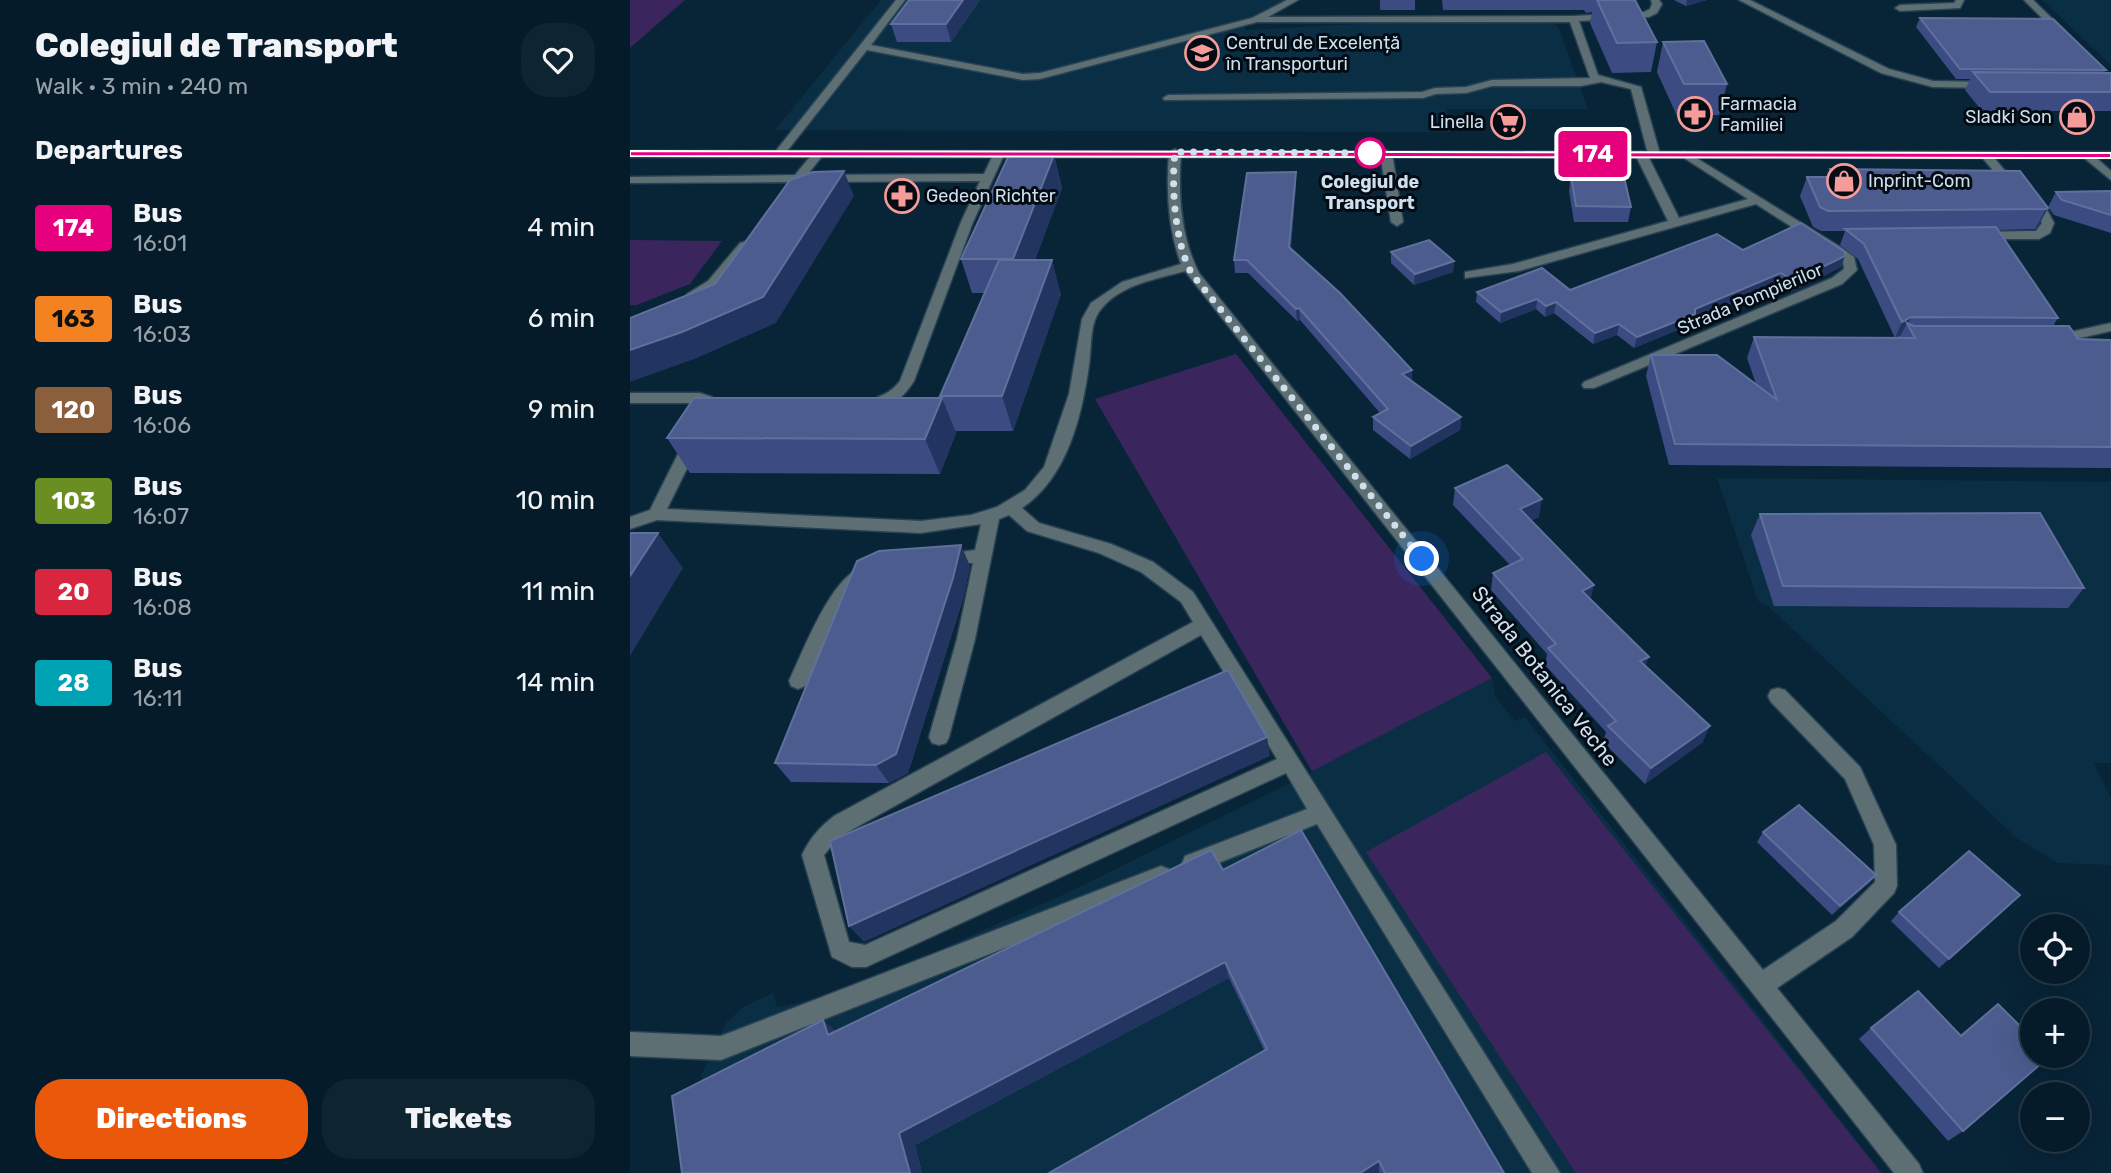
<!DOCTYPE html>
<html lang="en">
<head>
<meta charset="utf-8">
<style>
	:root { --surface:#061b29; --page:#0f2431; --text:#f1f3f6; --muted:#98a1a8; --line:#273946; --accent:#ea580c }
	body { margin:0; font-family:Rubik,sans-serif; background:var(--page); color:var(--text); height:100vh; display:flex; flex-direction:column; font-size:26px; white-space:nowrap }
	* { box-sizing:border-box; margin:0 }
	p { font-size:23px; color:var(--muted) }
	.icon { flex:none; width:38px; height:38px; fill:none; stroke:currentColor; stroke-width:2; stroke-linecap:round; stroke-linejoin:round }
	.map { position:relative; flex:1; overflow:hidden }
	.panel { display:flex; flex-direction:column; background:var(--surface); width:630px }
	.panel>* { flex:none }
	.badge { padding:0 14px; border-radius:5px; font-size:24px; line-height:46px }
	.buttons { position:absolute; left:1390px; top:914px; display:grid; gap:14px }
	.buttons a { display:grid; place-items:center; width:70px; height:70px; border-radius:50%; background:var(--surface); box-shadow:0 7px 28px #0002,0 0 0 2px var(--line); font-size:35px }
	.you { position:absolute; width:35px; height:35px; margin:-18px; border:5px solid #fff; border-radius:50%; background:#1a73e8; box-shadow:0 0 0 10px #1a73e833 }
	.map>.badge { position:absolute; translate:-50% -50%; box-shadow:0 0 0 4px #fff }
	h2 { padding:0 35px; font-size:26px; line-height:63px }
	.round { display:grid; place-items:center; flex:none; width:74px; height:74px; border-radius:28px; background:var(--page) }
	.headline { display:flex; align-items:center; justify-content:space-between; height:119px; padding:0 35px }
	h1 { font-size:33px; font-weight:800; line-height:52px }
	.cta { display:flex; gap:14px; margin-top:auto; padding:14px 35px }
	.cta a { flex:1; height:80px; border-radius:28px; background:var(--accent); color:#fff; font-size:28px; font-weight:800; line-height:80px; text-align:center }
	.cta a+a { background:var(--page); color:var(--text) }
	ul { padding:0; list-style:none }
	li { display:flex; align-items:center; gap:21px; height:91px; padding:0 35px }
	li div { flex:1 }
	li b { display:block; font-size:26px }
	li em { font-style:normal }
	li .badge { min-width:77px; font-weight:700; text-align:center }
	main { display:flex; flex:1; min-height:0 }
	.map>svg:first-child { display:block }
</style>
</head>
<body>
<main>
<section class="panel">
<div class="headline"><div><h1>Colegiul de Transport</h1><p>Walk · 3 min · 240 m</p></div><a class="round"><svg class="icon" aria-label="heart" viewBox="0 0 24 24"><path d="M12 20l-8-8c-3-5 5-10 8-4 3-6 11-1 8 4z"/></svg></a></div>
<h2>Departures</h2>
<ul>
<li><span class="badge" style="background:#e6007e;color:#fff">174</span><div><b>Bus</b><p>16:01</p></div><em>4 min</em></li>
<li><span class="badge" style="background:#f58220;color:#111">163</span><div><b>Bus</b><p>16:03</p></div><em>6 min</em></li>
<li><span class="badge" style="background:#8b5e3c;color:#fff">120</span><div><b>Bus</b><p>16:06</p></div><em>9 min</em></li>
<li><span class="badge" style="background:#6b8e23;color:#fff">103</span><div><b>Bus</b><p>16:07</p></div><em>10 min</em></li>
<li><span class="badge" style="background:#d7263d;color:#fff">20</span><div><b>Bus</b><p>16:08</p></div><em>11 min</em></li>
<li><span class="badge" style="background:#00a3b4;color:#fff">28</span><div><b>Bus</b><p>16:11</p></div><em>14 min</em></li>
</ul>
<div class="cta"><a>Directions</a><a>Tickets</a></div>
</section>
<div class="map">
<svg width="1481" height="1173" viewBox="0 0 1481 1173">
	<rect width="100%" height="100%" fill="#082437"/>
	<!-- built -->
	<g fill="#0a2f45">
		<path d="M251 0H665L613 24 616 30 781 21H917L928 26 958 109H817L820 132 145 130Z"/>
		<path d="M1412 0H1481V65Z"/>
		<path d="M606 354 862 678 865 697 885 721 895 717 1252 1173H53L72 1073 96 1023 113 1007 143 993 147 1007 208 995 437 893 682 772 465 399Z"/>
		<path d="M1087 478 1481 482V763H1464L1481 799V865L1428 863 1388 839 1138 606 1128 601Z"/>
	</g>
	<!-- green -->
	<g fill="#3a255d">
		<path d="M0 0H55L0 48Z"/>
		<path d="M0 241 1 240 92 241 60 284 7 305H0Z"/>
		<path d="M606 354 862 678 682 771 465 399Z"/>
		<path d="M916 752 1251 1173H946L736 852Z"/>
	</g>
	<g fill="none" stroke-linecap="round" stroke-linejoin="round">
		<!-- minor casing -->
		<g stroke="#284254" stroke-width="3">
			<g id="minor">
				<path d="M266 0H275L241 45 393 74 410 73 622 18 657 0H668L638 17 944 16 1014 12 1020 9 1022 4 1021 0H1029L1032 4 1027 13 1019 17 949 21 968 75 1011 87 1030 154 1024 157 1018 154 1001 89 971 82 951 86H862L836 93 806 94 793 98 534 100 533 98 538 95 792 92 805 88 836 87 862 80 960 78 940 22H627L410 79 393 80 237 50 153 156H145V152Z"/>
				<path d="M1109 0H1120L1259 69 1303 81 1360 82 1365 85 1360 88 1303 87 1251 73Z"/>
				<path d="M1326 0H1334L1330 8 1270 11 1265 8 1270 5 1324 3Z"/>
				<path d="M1394 0H1403L1436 32V36H1430Z"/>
				<path d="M545 149 551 152C548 193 550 236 569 273L1133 970 1206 921 1245 882 1244 845 1215 779 1141 702 1138 696 1141 690 1148 688 1155 690 1230 767 1266 845 1267 886 1264 893 1222 937 1147 988 1289 1164 1293 1173H1264L555 271C527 279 492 284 472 308 459 322 462 347 459 365 452 416 437 478 392 508L409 523 481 544 523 562 563 592 930 1173H902L687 824 563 873 555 870 552 863 555 856 677 809 656 773 236 967H222L202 957 172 855C180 838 189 828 204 816L563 622 551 602 511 572 469 553 397 531 379 515 369 519 345 639 319 737 316 743 309 745 302 743 299 737 327 639 343 563H309L306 559 309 555 345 550 351 524 291 533 27 520 0 529V517L20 510 54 442 62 437 70 442 37 509 291 521 341 515 367 507 395 490 414 467 439 394 452 319 461 303 492 282 551 264C538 229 536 189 539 152ZM571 635 647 759 235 945 219 942 194 855 209 837Z"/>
				<path d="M756 150 762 153 773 222 767 226 761 222 750 153Z"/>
				<path d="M188 151 194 154 177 175 354 174 364 153 374 155 343 222 284 381C274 397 257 413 237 408L235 405C246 395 258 397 270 381L331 222 350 181 171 182 162 190 156 186 159 182 0 183V177L165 175 184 152Z"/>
				<path d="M1011 151 1017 154 1049 218 1118 199 1051 156 1049 154 1055 151 1212 248 1224 257 1227 270 1212 284 964 388H954L952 385 954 382 1202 278 1214 269 1213 261 1204 254 1126 204 889 271 835 278V272L883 264 1038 221 1005 154Z"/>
				<path d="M1352 153H1360L1381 178 1414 204 1424 223 1420 233 1409 239H1345V233L1349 232 1406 231 1412 223 1405 210 1373 182 1350 155Z"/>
				<path d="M1453 153H1461L1481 171V180L1453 157Z"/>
				<path d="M114 242 120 246C108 263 80 304 57 300V294L78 281 110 243Z"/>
				<path d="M1481 323V331L1423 344 1416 340 1418 337Z"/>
				<path d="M0 393H70L82 397 94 412 87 417 82 415 70 403H0Z"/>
				<path d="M233 567 239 568 242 573 221 594 175 686 168 689 161 686 159 681C173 652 201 576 233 567Z"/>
				<path d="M531 866 539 869 542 876 539 883 91 1060 0 1056V1032L91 1036Z"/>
			</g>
		</g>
		<!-- major casing -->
		<g stroke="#284254" stroke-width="3">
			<path id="major" d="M0 151 1481 152V158L0 157Z"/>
		</g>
		<!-- minor -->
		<use href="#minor" fill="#5e6f74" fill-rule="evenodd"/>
		<!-- major -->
		<use href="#major" fill="#99bec7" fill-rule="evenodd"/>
	</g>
	<!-- wall -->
	<g fill="#3c4c83">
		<path d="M350 0 321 42H267L261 24Z"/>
		<rect x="750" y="0" width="35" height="10"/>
		<path d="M812 0H1005L1027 42 1021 72 982 73 960 23 962 12 956 13 954 10H813Z"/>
		<path d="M1044 0H1077L1056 6Z"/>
		<path d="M1290 18 1476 70 1474 73H1481V111H1352L1335 90 1340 79H1326L1286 27Z"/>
		<path d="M1033 42 1097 84 1089 115 1047 116 1027 72Z"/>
		<path d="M424 155 432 188 405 260 431 294 383 431H325L326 433 310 474 60 473 37 438 311 398 310 396 355 293H342L331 259Z"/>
		<path d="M1200 169 1418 208 1407 228 1405 229 1367 230 1428 318 1423 326 1448 339 1481 340V468L1039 465 1016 376 1021 355 1126 384 1117 358 1124 337 1265 338 1228 259 1210 245 1215 231H1191L1183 227 1170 196 1177 177H1197Z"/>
		<path d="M666 172V185L661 249 782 381 831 417 830 430 780 459 743 430V417L750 413 670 320 667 321 618 273H605L604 260Z"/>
		<path d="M941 176 1001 207 998 222H944L939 191Z"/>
		<path d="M1481 191V233L1424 215 1418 207 1426 192Z"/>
		<path d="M1113 250 1215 256 1211 267 1161 292 1147 284 1064 319 1062 324 1004 348 987 335 963 344 924 313 915 317 906 309 870 323 846 302 847 292 940 290Z"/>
		<path d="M761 252 824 261 823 272 784 285 761 263Z"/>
		<path d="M825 488 909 517 901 520 961 599 1015 666 1073 742 1015 784 973 742 976 732 915 665 917 654 861 590 863 573 880 565 823 505Z"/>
		<path d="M1130 514 1454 588 1438 608 1144 606 1121 535Z"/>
		<path d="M340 566 333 599 278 773 259 783 161 782 145 763Z"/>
		<path d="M1133 832 1246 875 1238 884 1202 915 1127 842Z"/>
		<path d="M593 870 874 1173H749V1172L747 1173H419L634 1050 599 978 285 1145 292 1173H52L206 1031Z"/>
		<path d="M1390 895 1309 968 1261 921 1269 912Z"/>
		<path d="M1368 1004 1333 1131 1318 1141 1229 1039 1241 1028 1330 1035Z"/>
	</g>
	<!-- shaded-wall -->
	<g fill="#213560">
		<path d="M333 0H350L321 42 316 24Z"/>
		<path d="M1057 0H1077L1056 6Z"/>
		<path d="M424 155 432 188 393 293 383 259Z"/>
		<path d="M214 171 224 196 146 323 67 358 0 382V350L52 332Z"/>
		<path d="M666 172V185L660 259 659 247Z"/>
		<path d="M1418 208 1407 228 1405 229 1416 209Z"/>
		<path d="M1215 256 1211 267 1161 292 1164 281Z"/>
		<path d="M422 260 431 294 383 431 372 396Z"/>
		<path d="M824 261 823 272 784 285 785 274Z"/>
		<path d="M1151 273 1147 284 1064 319 1062 324 1004 348 1007 337 1065 309Z"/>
		<path d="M907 299 906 309 870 323 871 312Z"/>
		<path d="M926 302 924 313 915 317 916 306Z"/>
		<path d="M669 308 670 320 667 321 666 309Z"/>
		<path d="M1281 317 1278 325 1277 323 1271 335 1265 338 1272 322Z"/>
		<path d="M989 324 987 335 963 344 965 333Z"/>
		<path d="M782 370V383L772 374Z"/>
		<path d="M312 398 326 433 310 474 295 439Z"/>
		<path d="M831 417 830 430 780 459 781 446Z"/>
		<path d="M912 499 909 517 888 527 890 509Z"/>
		<path d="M28 533 53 568 0 656V576Z"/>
		<path d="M331 545 340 566 333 599 278 773 259 783 246 765Z"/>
		<path d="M964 585 960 602 952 591Z"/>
		<path d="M1019 657 1013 673 1010 661Z"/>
		<path d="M1080 726 1073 742 1015 784 1021 768Z"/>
		<path d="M637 737 640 756 234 942 219 926Z"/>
		<path d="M1246 875 1238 884 1202 915 1210 906Z"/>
		<path d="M595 962 599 978 285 1145 292 1173H280L269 1133Z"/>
		<path d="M193 1020 209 1034 198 1035Z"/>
		<path d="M749 1161V1172L747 1173H730Z"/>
	</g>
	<!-- building -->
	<g fill="#4c5c8e" stroke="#60709d" stroke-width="2">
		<path d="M279 0H333L316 24H261Z"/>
		<path d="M967 0H1005L1027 42 987 43Z"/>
		<path d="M1290 18 1423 19 1476 70 1330 69Z"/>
		<path d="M1074 41 1097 84H1054L1033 42Z"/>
		<path d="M1343 72 1481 73V92H1360Z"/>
		<path d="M379 155H424L383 259H331Z"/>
		<path d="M1200 169 1390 171 1418 208 1416 209 1198 211 1190 207 1177 177H1204Z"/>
		<path d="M214 171 133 297 52 332 0 350V318L85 284 160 180 183 172Z"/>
		<path d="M666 172 659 247 710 293 782 370 772 374 831 417 781 446 743 417 758 409 669 308 666 309 617 260H604L617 173Z"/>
		<path d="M941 176 994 177 1001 207 946 206Z"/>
		<path d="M1481 191V215L1432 200 1426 192Z"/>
		<path d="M1171 223 1215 252V256L1164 281 1151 273 1065 309V314L1007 337 989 324 965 333 926 302 916 306 907 299 871 312 847 292 912 268 940 290 1087 234 1113 250Z"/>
		<path d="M1366 227 1428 318 1281 317 1272 322 1234 244 1215 229Z"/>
		<path d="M799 240 824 261 785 274 761 252Z"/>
		<path d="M369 260H422L372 396H310Z"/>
		<path d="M1277 323 1284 326H1439L1448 339 1481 340V447L1045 444 1021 355H1087L1147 400 1124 337 1285 338Z"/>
		<path d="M64 398H312L295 439 37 438Z"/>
		<path d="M877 465 912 499 890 509 964 585 952 591 1019 657 1010 661 1080 726 1021 768 978 726 986 721 918 648 926 644 863 573 893 559 825 488Z"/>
		<path d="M1410 513 1454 588 1153 586 1130 514Z"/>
		<path d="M0 533H28L0 576Z"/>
		<path d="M331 545 323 578 266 754 246 765 145 763 227 561 249 551Z"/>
		<path d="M598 670 637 737 219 926 200 841Z"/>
		<path d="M1169 805 1246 875 1210 906 1133 832Z"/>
		<path d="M671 830 874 1173H755L749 1161 730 1173H419L637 1049 595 962 269 1133 280 1173H52L42 1096 193 1020 198 1035 581 850 593 870Z"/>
		<path d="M1339 851 1390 895 1319 959 1269 912Z"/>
		<path d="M1288 991 1331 1036 1368 1004 1402 1038V1055H1419L1420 1056 1333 1131 1241 1028Z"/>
	</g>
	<!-- line -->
	<path fill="#e6007e" stroke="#fff" stroke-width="2" d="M0 151 1481 153V158L0 156Z"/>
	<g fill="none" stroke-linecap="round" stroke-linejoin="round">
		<!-- walk -->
		<path stroke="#cfdfec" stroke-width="7" stroke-dasharray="0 12.6" d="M740 153 545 152C541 187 545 244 562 274L792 559"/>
	</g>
	<!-- icons -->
	<defs>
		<g id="university-ring" transform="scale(1.75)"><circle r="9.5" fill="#030c15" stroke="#f59b99" stroke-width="1.5"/><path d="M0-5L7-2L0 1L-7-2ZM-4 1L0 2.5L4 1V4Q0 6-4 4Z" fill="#f59b99"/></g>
		<g id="pharmacy-ring" transform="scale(1.75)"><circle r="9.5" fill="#030c15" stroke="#f59b99" stroke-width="1.5"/><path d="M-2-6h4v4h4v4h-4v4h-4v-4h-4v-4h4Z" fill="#f59b99"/></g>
		<g id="shop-ring" transform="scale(1.75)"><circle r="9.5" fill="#030c15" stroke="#f59b99" stroke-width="1.5"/><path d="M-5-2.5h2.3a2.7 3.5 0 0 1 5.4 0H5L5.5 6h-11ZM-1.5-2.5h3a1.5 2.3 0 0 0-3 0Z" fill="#f59b99"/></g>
		<g id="supermarket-ring" transform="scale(1.75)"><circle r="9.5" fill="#030c15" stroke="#f59b99" stroke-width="1.5"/><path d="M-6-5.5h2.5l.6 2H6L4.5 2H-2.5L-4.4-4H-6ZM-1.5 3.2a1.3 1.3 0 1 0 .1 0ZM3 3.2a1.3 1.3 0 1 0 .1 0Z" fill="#f59b99"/></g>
	</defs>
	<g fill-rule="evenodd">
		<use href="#university-ring" x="572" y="53"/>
		<use href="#pharmacy-ring" x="1065" y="114"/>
		<use href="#shop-ring" x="1447" y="117"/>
		<use href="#supermarket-ring" x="878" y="122"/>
		<use href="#shop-ring" x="1214" y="181"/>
		<use href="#pharmacy-ring" x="272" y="196"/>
	</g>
	<!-- markers -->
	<circle fill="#fff" stroke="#e6007e" stroke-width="3.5" cx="740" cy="153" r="14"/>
	<g text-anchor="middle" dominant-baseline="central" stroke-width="6" stroke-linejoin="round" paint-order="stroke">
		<!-- far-poi labels -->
		<g font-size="18" fill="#cfdfec" stroke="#030c15" text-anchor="start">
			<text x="596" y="43">Centrul de Excelență<tspan x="596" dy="21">în Transporturi</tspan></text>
			<text x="1090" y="104">Farmacia<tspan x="1090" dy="21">Familiei</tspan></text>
			<text x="1422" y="117" text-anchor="end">Sladki Son</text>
			<text x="854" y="122" text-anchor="end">Linella</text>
			<text x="1238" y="181">Inprint-Com</text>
			<text x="296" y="196">Gedeon Richter</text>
		</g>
		<!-- far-stop labels -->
		<g font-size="18" font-weight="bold" fill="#cfdfec" stroke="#030c15">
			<text x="740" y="182">Colegiul de<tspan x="740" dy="21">Transport</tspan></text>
		</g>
		<!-- far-street labels -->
		<g font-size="18" fill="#cfdfec" stroke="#030c15">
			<text transform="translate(1120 299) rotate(-23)">Strada Pompierilor</text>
		</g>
		<!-- street labels -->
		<g font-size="21" fill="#cfdfec" stroke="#030c15">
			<text transform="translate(915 676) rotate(52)">Strada Botanica Veche</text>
		</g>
	</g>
</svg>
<div class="buttons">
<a><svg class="icon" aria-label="locate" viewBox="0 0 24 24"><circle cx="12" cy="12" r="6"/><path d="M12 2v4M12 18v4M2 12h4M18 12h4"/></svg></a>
<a>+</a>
<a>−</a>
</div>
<div class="you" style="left:792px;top:559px"></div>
<b class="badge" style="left:963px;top:154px;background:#e6007e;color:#fff">174</b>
</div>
</main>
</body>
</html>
